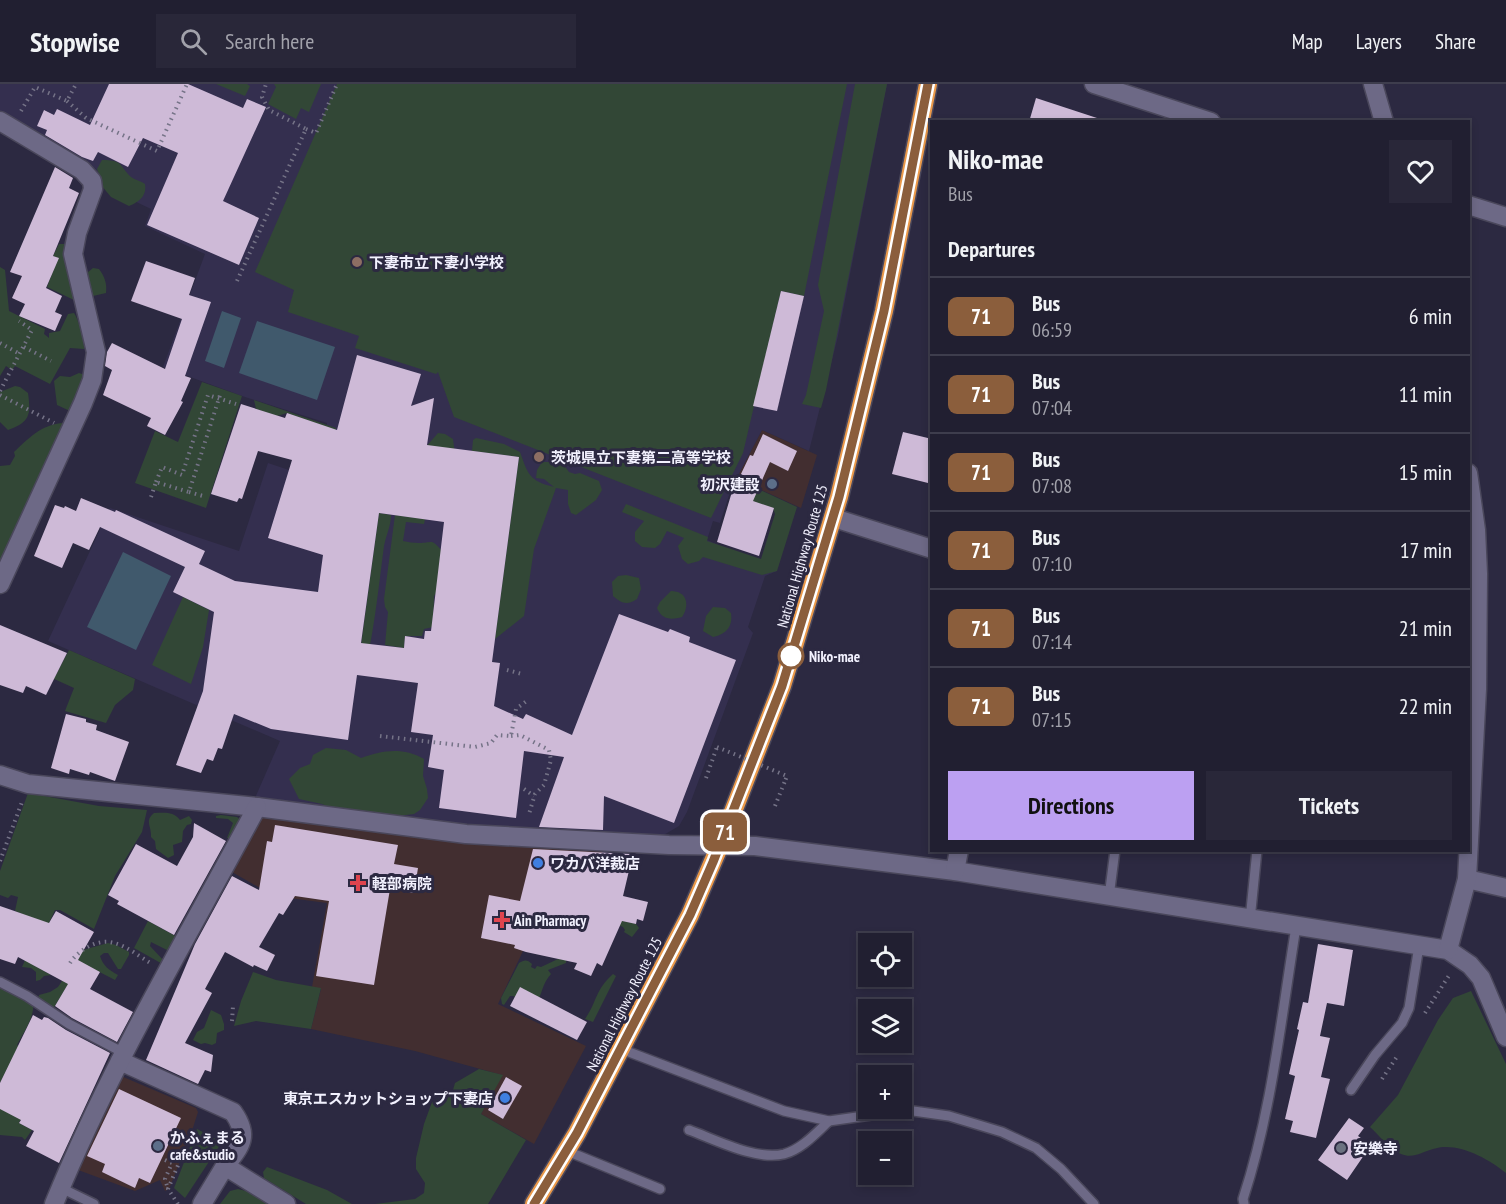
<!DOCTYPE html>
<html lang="en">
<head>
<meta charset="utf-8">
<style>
	:root { --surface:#211f31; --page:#292739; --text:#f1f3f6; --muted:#a2a2ab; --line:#3e3d4d; --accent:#bca0f2 }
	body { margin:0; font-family:"PT Sans Narrow","Noto Sans JP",sans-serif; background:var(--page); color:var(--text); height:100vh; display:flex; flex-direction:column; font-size:22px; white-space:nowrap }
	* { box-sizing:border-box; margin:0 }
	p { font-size:20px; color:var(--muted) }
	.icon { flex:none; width:33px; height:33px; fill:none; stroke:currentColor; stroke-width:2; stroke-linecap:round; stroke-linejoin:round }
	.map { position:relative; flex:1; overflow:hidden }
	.sheet { position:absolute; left:930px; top:36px; width:540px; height:732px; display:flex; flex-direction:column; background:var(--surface); border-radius:0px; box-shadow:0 3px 9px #0003,0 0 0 2px var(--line) }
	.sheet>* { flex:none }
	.badge { padding:0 12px; border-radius:9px; font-size:21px; line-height:39px }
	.buttons { position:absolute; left:858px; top:849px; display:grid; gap:12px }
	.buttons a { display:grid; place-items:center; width:54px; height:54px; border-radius:0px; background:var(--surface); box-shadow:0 3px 9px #0003,0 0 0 2px var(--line); font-size:30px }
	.map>.badge { position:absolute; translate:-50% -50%; box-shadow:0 0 0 3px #fff }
	h2 { padding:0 18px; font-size:22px; line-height:54px }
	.round { display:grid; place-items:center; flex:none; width:63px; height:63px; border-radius:0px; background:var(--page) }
	.overview { display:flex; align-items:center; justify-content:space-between; height:102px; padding:0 18px }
	h1 { font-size:28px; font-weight:700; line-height:45px }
	.button { display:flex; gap:12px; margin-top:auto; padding:12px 18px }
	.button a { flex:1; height:69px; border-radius:0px; background:var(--accent); color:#111; font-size:24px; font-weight:700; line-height:69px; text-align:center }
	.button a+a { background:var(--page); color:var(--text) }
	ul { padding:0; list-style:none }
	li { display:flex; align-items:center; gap:18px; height:78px; padding:0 18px; border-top:2px solid var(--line) }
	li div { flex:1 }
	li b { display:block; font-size:22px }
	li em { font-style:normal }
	li .badge { min-width:66px; font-weight:700; text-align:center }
	header { display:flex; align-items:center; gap:36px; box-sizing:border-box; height:84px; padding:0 30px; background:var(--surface); border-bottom:2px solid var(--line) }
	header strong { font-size:28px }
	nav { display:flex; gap:33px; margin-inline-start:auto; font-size:21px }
	.search { width:420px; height:54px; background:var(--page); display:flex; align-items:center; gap:15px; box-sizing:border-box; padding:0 21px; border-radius:0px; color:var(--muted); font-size:22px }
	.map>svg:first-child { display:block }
</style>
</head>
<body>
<header>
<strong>Stopwise</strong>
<div class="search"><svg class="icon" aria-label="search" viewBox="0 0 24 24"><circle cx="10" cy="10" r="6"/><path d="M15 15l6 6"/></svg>Search here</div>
<nav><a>Map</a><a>Layers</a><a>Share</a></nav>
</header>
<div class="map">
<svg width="1506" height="1120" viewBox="0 0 1506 1120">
	<rect width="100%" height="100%" fill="#2c2941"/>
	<!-- commercial -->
	<g fill="#422e30">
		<path d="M762 346 817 371 801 424 759 405 755 411 733 401Z"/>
		<path d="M257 723 603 766 591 813 523 867 498 920 586 962 534 1060 481 1030 502 991 415 967 311 945 321 905 312 903 327 819 274 812 225 784Z"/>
		<path d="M114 989 196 1024 198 1028 190 1053 169 1105 165 1107 160 1096 135 1107 70 1083Z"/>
	</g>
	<!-- built -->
	<path fill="#342f4f" d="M0 0H887L838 252 809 367 762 346 731 405 720 439 713 437 707 456 777 487 765 492 748 543 753 549 687 728 679 742 662 752 515 746 413 735 255 714 280 657 48 557 110 424 239 467 268 379 325 398 327 339 242 312 163 283 205 170 145 142 151 125 105 103 96 85 0 30Z"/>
	<!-- green -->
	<g fill="#324736">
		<path d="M216 0H247L250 2 245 12Z"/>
		<path d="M274 0H321L309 28 301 24 296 35 268 20 276 3Z"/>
		<path d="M337 0H847L804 212 781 207 743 369 711 434 454 333 438 288 436 290 355 264 359 252 288 228 294 206 255 188Z"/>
		<path d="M855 0H887L826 306 821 324 802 320 806 311 824 227 818 201Z"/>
		<path d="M102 76C124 76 119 82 131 93 135 96 141 97 145 100 147 112 139 118 129 122L111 113 101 101V95L97 85Z"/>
		<path d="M59 160H69L76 217 47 203 58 174 53 172Z"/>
		<path d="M0 183 5 186 9 227 45 245 44 250 49 254V249L60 247 68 230 74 229C78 234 85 258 84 265L70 264 50 300 15 282 12 286 6 282 0 292Z"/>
		<path d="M93 184 99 185C105 193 107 200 106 209L93 212 87 209 83 198 87 189Z"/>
		<path d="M79 289 85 291 70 327 57 321 54 297 60 292 70 293Z"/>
		<path d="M202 298 242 312 206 424 135 399 155 347 178 358Z"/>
		<path d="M15 302 20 303 28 309C31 331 30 338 8 346L0 338V308Z"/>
		<path d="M254 316 336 344 328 384 318 340 287 329 277 332 256 325Z"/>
		<path d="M62 339 66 341 2 478H0V382L10 381 15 372 14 368C29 354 41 341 62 339Z"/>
		<path d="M438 349 445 350 453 355 455 370 425 364Z"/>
		<path d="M476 354 504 360 520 368C528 390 529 397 554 403L544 395 536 394 537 386 542 378H559L564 381 569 388 575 390 580 389 599 397 602 406 596 416 576 431 571 429 568 420V406L556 404 534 465 524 532 495 555 519 373 472 367 473 356Z"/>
		<path d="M758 405 797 423 777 487 762 491 703 473 699 477 688 480 682 475 678 462 684 454 667 447 660 460 655 464 642 463 635 457V448L644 437 622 428 626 420 708 453 707 457 761 475 775 430 773 424 749 416Z"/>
		<path d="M379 429 391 431C391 442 386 451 384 462 379 500 375 539 367 577L359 576Z"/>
		<path d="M395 431 425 435 424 440 406 438 403 457C408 458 414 459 419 459 433 459 431 454 442 467L437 508 434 512 433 543 424 545 422 552H405L404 564 385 561 388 528 385 523 384 515Z"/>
		<path d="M626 491 639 494 641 505 637 515C627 522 621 519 613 512L612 498 618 492Z"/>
		<path d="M671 507C687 507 690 521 682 533 671 536 662 536 657 524L660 518Z"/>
		<path d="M183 513 209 526 203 563 191 600 152 581Z"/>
		<path d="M713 523 725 524 731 529C733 542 727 550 713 553L703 547 706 532Z"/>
		<path d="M69 566 135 595 133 606 115 621 106 639 65 627 74 604 52 594 56 591Z"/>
		<path d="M326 664 346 666 361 674C383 666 403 663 424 675L423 692 427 705 428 714 420 726 414 730 389 733 356 726H336L322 720 299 715 289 695 300 684 310 680 313 671Z"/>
		<path d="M28 709 99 722 147 726 142 748 115 792 94 845 60 826H55L30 879 51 891 44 892 40 896 36 897V888L31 884 22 883 29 867 34 835 15 827 18 813 11 811 8 814 0 811V787Z"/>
		<path d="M154 729C165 729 173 727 180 736L189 732 192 736 191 740 187 741 183 747 182 758 173 761 174 771 168 774 156 765 155 757 151 753C152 742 144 737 154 729Z"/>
		<path d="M221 731 237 733 241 736 231 755 227 754 233 739 228 735 216 734V732Z"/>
		<path d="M596 831 636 840 639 844 632 853 624 848 625 846 623 843Z"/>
		<path d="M148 837 179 854 169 867 151 858 150 862 164 877 166 882 134 864Z"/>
		<path d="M108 859 116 861 129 868V871L121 885H118L108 869H104L100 872C103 882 109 886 118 891L115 896 84 880 64 907 53 925 38 916 39 911 50 908 58 903 83 866Z"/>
		<path d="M558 875 566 876V879L548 886 551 890C542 900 542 910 536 922L513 912H510L504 921 502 920 501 914 519 879C524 876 527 875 532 880L531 883 535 885 537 882 541 883Z"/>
		<path d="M253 888 276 896 321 904 311 945 256 937 234 942 241 917Z"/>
		<path d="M613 890 616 892 593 938 585 935C597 918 595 906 613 890Z"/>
		<path d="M0 902 33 919C35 933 23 949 17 961L47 980 17 966 0 999Z"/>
		<path d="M1471 907 1506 980V1089C1488 1074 1456 1057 1433 1065 1422 1068 1413 1075 1401 1070 1390 1066 1379 1051 1370 1043L1398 1011 1438 936 1453 914Z"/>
		<path d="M211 926 221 931 224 940V946L217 949 216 959 212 961 205 959 201 960 193 956 197 948 204 944Z"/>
		<path d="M479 985 503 991 481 1030 526 1056 488 1120H375L415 1115 424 1109 425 1099 416 1085V1074L424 1040 432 1018 453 1006 455 999Z"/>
		<path d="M0 1025H26L19 1039 32 1046 25 1056 22 1053 0 1051Z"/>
		<path d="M197 1045 222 1058 185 1114 174 1104Z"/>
		<path d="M267 1083 327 1106 352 1120H306L264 1094 263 1088Z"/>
		<path d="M238 1105 246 1107 267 1120H220L230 1107Z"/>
	</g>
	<!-- water -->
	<g fill="#40596c">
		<path d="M222 227 241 234 224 284 205 277Z"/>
		<path d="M257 237 335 263 317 316 239 289Z"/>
		<path d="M123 468 171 492 136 566 87 543Z"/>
	</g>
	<!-- building -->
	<g fill="#cebad7" fill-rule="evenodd">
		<path d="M109 0H188L243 24 247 15 266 23 223 117 259 134 239 181 147 141 178 69 143 54 128 83 98 68 93 77 82 73 45 51 47 46 37 42 44 26 54 31 57 25 90 41Z"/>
		<path d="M1036 14 1097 34V38H1029Z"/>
		<path d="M55 83 73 94 69 104 79 109 53 172 59 174 46 204 62 212 55 228 62 231 55 247 19 232 25 220 12 214 22 192 10 188Z"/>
		<path d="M146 177 195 194 189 211 211 218 185 292 191 294 181 317 183 318 165 351 147 342 151 334 103 311 112 286 105 282 107 268 112 259 165 285 182 235 131 217Z"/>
		<path d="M781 207 804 212 777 327 753 322Z"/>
		<path d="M357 271 421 290 411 322 434 314 427 361 519 373 492 578 500 579 494 622 523 635 526 630 572 651 619 530 668 548 670 545 690 553 689 558 736 576 674 739 604 712 603 746 539 743 564 673 524 667 516 734 439 724 444 686 428 683 433 651 411 648 418 599 357 591 348 656 271 645 234 630 222 665 218 664 213 677 207 675 201 689 176 681 203 607 214 528 173 508 185 483 100 443 89 466 73 459 62 484 34 472 55 421 64 424 65 422 76 427 81 414 115 428 116 426 205 467 199 480 235 497 318 508 323 471 268 454 292 376 258 367 242 415 239 414 237 418 211 410 241 320 285 334 287 329 337 346ZM379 429 444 438 431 547H425L424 555 405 552 404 564 361 559Z"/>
		<path d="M903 348 932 355V400L892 390Z"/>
		<path d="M763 350 797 367 788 387 770 378 753 417 774 424 759 472 717 458 731 411 750 371 753 372Z"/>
		<path d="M0 541 67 569 46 611 26 602 23 609 0 601Z"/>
		<path d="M66 630 86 635V638L97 641 96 646 129 658 115 697 90 688 89 691 70 685 69 690 51 684Z"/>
		<path d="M194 739 226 757 174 851 117 820 119 817 108 811 136 760 177 782 193 753Z"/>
		<path d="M275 741 398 761 394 780 418 784 414 809 390 805 374 901 316 892 329 817 295 812 283 831 279 829 259 863 275 871 267 887 254 881 253 883 225 868 205 905 212 909 185 959 213 971 211 988 205 986 198 1000 146 976 195 860 232 792 259 806 267 757 272 758Z"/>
		<path d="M533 765 631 770 632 774 623 812 648 818 643 837 637 835 636 840 622 837 602 882 597 879 591 892 574 885 577 879 526 868 514 864 515 861 481 854 489 811 520 817Z"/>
		<path d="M0 822 49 839 56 827 94 848 78 876 100 888 90 905 133 928 117 958 72 934 55 922 68 900 18 873 15 880 0 875Z"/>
		<path d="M1318 860 1353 866 1344 922 1327 919 1320 952 1330 954 1321 993 1330 995 1316 1054 1290 1048 1293 1037 1285 1035 1295 992 1289 990 1299 946 1297 945 1303 918 1308 919Z"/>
		<path d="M520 903 587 938 577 956 510 922Z"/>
		<path d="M33 931 42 936 44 933 48 934 66 946 110 969 59 1079 26 1062 34 1047 19 1039 21 1036 0 1025V999Z"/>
		<path d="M506 993 522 1002 503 1035 488 1026Z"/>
		<path d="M119 1005 181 1034 150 1099 139 1094 135 1104 102 1088 105 1080 87 1072Z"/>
		<path d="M1349 1034 1364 1044 1358 1052 1371 1061 1347 1096 1318 1076Z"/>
	</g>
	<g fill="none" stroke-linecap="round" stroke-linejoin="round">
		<!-- lane casing -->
		<g stroke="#4a475b" stroke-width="12">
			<g id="lane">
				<path d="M1109 813 1115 766"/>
				<path d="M1250 836 1257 766"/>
				<path d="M0 898 27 912 69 940 124 969"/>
				<path d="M621 965 784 1027 829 1037 906 1026 949 1032 1002 1048 1036 1064 1061 1085 1094 1120"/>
				<path d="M1351 1006 1375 971 1402 939 1409 924 1419 862"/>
				<path d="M689 1046C714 1055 756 1077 784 1070 802 1065 816 1049 829 1037"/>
				<path d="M567 1067 660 1105"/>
				<path d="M61 1104 94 1120"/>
				<path d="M1244 1120 1243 1115C1272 1027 1281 934 1296 843"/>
			</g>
		</g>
		<!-- street casing -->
		<g stroke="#4a475b" stroke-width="21">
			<g id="street">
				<path d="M1373 0 1384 38"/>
				<path d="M0 37 82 86 92 97 93 105 77 149 73 170 96 268 92 296 83 319 0 500"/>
				<path d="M834 434 932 465"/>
				<path d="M0 691 28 700 257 723 466 750 669 761 755 762 955 787 1448 866 1470 881 1481 894 1506 953"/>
				<path d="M955 787 959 766"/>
				<path d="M1467 795 1506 804"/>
				<path d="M1448 866 1467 795 1477 605 1478 490 1476 446 1468 389"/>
				<path d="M120 977 233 1028C250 1052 241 1062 225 1082"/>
				<path d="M54 1120C110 982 187 854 257 723"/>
				<path d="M202 1120 225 1082 286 1120"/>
			</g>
		</g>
		<!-- secondary casing -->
		<g stroke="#4a475b" stroke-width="21">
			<g id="secondary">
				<path d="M1094 0 1211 38"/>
				<path d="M1468 121 1506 133"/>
			</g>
		</g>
		<!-- highway casing -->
		<g stroke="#4a475b" stroke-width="21">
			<path id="highway" d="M534 1120 577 1049 690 831 720 761 782 602 839 413 884 227 928 0"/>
		</g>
		<!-- path -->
		<g stroke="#757387" stroke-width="4" stroke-dasharray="1.5 4.5" stroke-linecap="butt">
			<path d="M67 17 86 34 157 67 187 0"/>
			<path d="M21 27 35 3 67 17 76 0"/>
			<path d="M306 45 316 49 337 0"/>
			<path d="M237 197 306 45 269 26 262 13 266 0"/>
			<path d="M0 259 20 270"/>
			<path d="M24 263 51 277"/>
			<path d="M0 307 32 246 19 237"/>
			<path d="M0 311 54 339"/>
			<path d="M156 398 162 383 182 391 208 311 236 320"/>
			<path d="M189 408 203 412"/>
			<path d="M151 413 156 398 189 408 221 308"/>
			<path d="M507 586 522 590"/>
			<path d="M380 652 475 663 491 659 497 651 511 652 516 625 528 616"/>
			<path d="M511 652 520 651 549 666 551 676 544 701 535 710 529 730"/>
			<path d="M706 694 717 663"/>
			<path d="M524 705 534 712"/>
			<path d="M775 722 785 697"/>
			<path d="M0 777 22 718"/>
			<path d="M70 879C78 866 98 854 114 859 127 862 140 873 152 880"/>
			<path d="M1425 929 1450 890"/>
			<path d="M232 937 233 922"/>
			<path d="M1382 995 1398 971"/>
			<path d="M174 1070 181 1074"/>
			<path d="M165 1076 172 1079 165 1095 168 1105"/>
			<path d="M178 1120 168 1105 190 1053"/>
		</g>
		<!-- lane -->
		<use href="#lane" stroke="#6d6986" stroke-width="9"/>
		<!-- street -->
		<use href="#street" stroke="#6d6986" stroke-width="18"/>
		<!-- secondary -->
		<use href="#secondary" stroke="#6d6986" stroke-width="18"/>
		<!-- highway -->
		<use href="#highway" stroke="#ea994a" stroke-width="18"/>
		<!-- path-bridge -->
		<path stroke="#757387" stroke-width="4" stroke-dasharray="1.5 4.5" stroke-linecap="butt" d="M717 663 787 692 785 697"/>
	</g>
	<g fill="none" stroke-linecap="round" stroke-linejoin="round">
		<!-- line casing -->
		<g stroke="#fff" stroke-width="14">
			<path id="line" d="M534 1120 577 1049 690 831 713 778 782 602 839 413 884 227 928 0"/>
		</g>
		<!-- line -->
		<use href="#line" stroke="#8b5e3c" stroke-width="9"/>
	</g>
	<!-- markers -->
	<g fill="#8d6e63" stroke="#2c2941" stroke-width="2">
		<circle cx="357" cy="178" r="6"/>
		<circle cx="539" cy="373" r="6"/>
	</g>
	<g fill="#5c6f8a" stroke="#2c2941" stroke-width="2">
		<circle cx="772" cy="400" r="6"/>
		<circle cx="158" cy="1062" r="6"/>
	</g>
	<circle fill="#fff" stroke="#8b5e3c" stroke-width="3" cx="791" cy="572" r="12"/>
	<g fill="#3f7fe0" stroke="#2c2941" stroke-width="2">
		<circle cx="538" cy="779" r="6"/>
		<circle cx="505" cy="1014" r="6"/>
	</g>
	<g fill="#e0444e" stroke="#2c2941" stroke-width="2">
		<path d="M355 790h6v6h6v6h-6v6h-6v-6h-6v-6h6z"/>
		<path d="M499 827h6v6h6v6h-6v6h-6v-6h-6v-6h6z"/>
	</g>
	<circle fill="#6b7280" stroke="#2c2941" stroke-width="2" cx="1341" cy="1064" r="6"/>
	<g text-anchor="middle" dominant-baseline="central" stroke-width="6" stroke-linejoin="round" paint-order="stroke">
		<!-- poi labels -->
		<g font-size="15" font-weight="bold" fill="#f2f1fe" stroke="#2c2941" text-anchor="start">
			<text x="369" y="178">下妻市立下妻小学校</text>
			<text x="551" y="373">茨城県立下妻第二高等学校</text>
			<text x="760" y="400" text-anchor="end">初沢建設</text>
			<text x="550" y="779">ワカバ洋裁店</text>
			<text x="372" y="799">軽部病院</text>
			<text x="514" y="836">Ain Pharmacy</text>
			<text x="493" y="1014" text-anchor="end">東京エスカットショップ下妻店</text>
			<text x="170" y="1053">かふぇまる<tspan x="170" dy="17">cafe&amp;studio</tspan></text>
			<text x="1353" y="1064">安樂寺</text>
		</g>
		<!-- street labels -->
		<g font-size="15" fill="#f2f1fe" stroke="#2c2941">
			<text transform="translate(802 472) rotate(-74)">National Highway Route 125</text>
			<text transform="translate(624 920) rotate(-63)">National Highway Route 125</text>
		</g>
		<!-- stop labels -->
		<g font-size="15" font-weight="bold" fill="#f2f1fe" stroke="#2c2941" text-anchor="start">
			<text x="809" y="572">Niko-mae</text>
		</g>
	</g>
</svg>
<div class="buttons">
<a><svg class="icon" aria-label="locate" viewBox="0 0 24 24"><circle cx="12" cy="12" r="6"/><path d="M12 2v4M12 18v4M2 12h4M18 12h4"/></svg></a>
<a><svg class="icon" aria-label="layers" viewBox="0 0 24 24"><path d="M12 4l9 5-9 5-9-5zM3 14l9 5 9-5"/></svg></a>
<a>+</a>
<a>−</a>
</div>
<b class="badge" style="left:725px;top:748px;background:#8b5e3c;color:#fff">71</b>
<section class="sheet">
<div class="overview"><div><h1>Niko-mae</h1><p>Bus</p></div><a class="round"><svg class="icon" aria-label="heart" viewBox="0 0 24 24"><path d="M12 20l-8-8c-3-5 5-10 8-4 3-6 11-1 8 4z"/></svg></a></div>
<h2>Departures</h2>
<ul>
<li><span class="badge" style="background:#8b5e3c;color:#fff">71</span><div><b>Bus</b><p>06:59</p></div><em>6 min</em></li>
<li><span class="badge" style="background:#8b5e3c;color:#fff">71</span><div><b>Bus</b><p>07:04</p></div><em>11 min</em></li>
<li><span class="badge" style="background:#8b5e3c;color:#fff">71</span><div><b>Bus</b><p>07:08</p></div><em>15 min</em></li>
<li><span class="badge" style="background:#8b5e3c;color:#fff">71</span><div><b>Bus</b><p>07:10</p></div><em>17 min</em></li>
<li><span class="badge" style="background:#8b5e3c;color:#fff">71</span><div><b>Bus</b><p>07:14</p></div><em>21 min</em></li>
<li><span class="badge" style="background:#8b5e3c;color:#fff">71</span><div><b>Bus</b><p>07:15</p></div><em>22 min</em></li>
</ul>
<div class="button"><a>Directions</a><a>Tickets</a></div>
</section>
</div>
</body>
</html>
